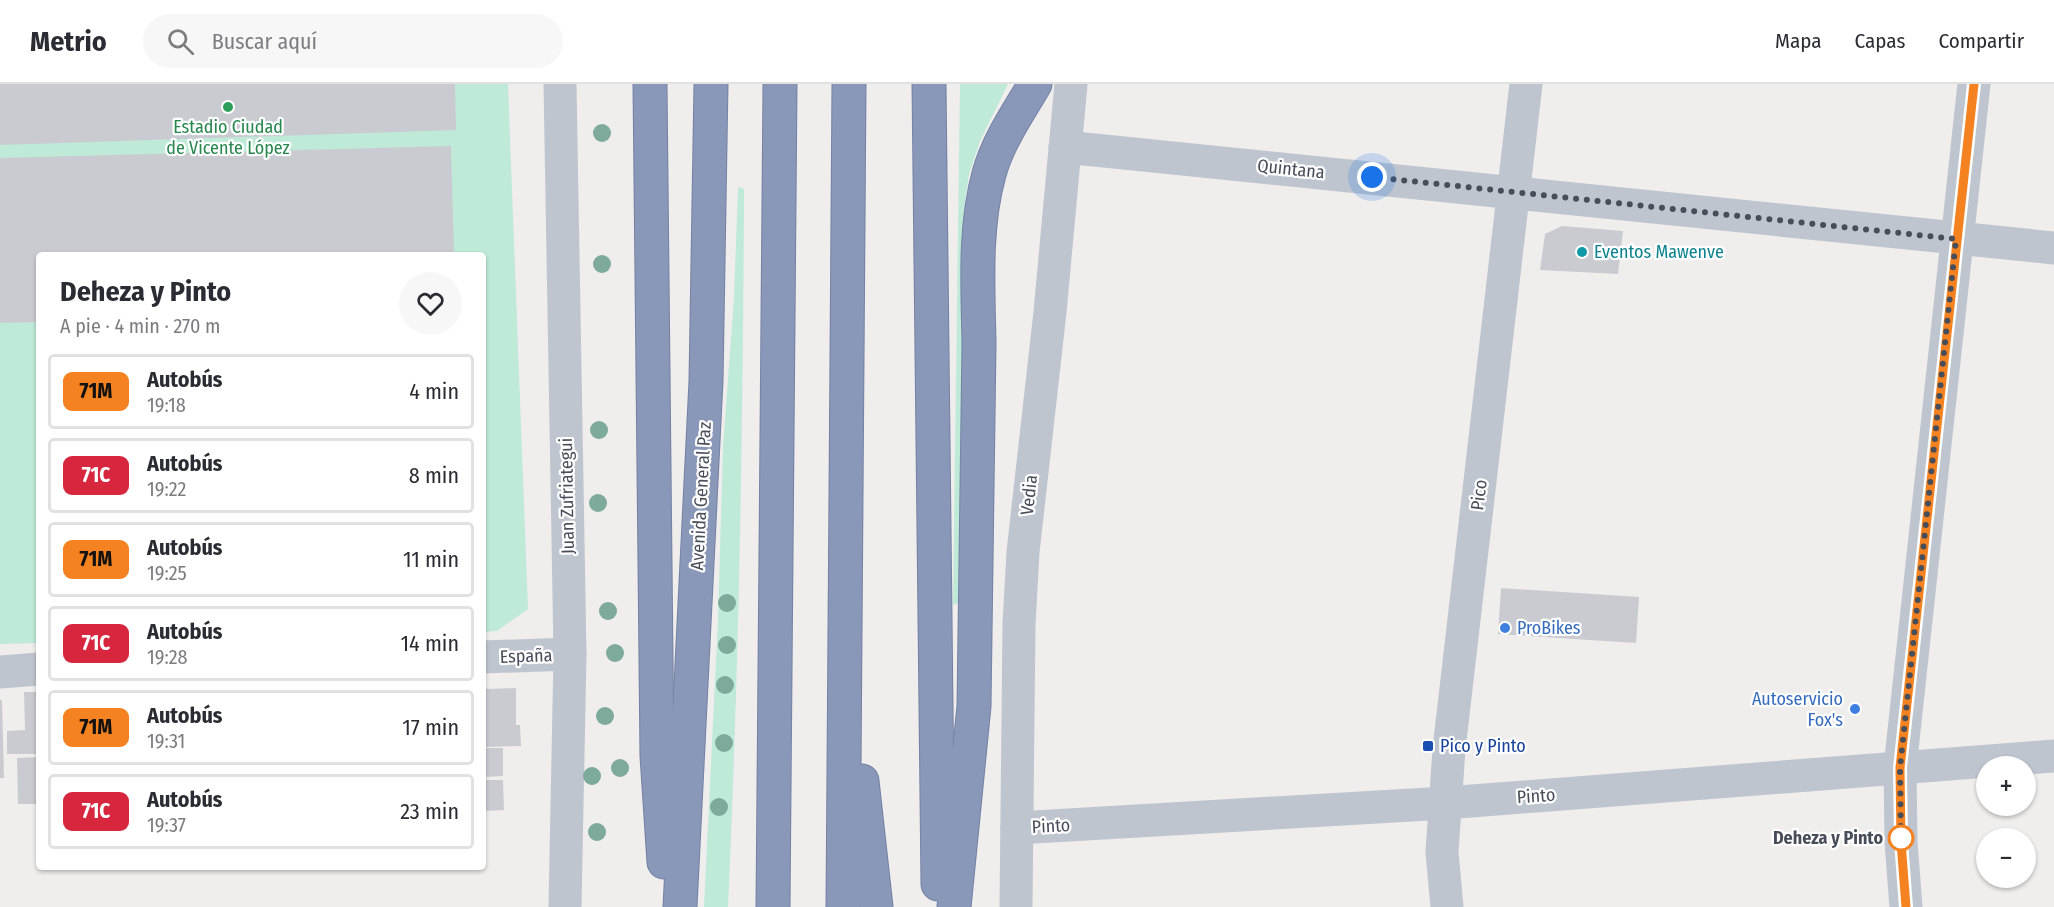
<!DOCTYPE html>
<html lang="es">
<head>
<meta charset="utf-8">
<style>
	:root { --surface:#fff; --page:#f7f7f7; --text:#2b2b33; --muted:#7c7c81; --line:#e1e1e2 }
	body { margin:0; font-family:"Fira Sans Condensed",sans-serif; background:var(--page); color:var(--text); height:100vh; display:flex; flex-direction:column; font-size:22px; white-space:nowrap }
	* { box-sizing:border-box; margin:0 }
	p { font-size:20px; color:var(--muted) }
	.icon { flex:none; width:33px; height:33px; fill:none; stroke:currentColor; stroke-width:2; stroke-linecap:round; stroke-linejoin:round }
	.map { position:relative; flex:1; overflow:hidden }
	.panel { position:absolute; left:36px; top:168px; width:450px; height:618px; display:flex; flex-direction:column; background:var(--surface); border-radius:6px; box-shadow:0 2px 4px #0004 }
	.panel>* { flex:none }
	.badge { padding:0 12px; border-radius:9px; font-size:21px; line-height:39px }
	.fabs { position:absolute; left:1976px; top:672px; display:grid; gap:12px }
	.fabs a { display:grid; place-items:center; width:60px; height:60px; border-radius:50%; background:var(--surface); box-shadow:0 2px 4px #0004; font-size:30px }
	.you { position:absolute; width:30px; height:30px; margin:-15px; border:4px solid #fff; border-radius:50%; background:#1a73e8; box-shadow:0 0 0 9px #1a73e833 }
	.map>.badge { position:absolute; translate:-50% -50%; box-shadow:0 0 0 3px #fff }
	.round { display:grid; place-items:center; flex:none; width:63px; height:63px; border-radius:32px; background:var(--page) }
	.overview { display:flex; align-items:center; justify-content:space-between; height:102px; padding:0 24px }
	h1 { font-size:28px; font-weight:700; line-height:45px }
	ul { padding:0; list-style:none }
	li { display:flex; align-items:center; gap:18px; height:75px; margin:0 12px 9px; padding:0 12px; border:3px solid var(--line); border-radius:6px }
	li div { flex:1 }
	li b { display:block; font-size:22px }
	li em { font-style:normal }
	li .badge { min-width:66px; font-weight:700; text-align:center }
	header { display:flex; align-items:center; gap:36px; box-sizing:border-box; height:84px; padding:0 30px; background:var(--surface); border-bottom:2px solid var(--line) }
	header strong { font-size:28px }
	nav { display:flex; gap:33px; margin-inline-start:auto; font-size:21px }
	.search { width:420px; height:54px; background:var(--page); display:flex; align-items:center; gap:15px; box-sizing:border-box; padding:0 21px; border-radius:33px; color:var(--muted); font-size:22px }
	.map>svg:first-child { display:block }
</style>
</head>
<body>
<header>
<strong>Metrio</strong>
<div class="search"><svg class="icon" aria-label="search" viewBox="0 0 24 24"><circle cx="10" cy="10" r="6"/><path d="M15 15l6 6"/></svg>Buscar aquí</div>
<nav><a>Mapa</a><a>Capas</a><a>Compartir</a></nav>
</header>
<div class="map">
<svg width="2054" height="823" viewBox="0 0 2054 823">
	<rect width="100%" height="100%" fill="#f0eded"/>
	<!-- green -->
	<g fill="#beead7">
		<path d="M0 0H508L528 525 497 547 483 548V171H39V559L0 560Z"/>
		<path d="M960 0H1008L980 57 969 90 964 123 959 519 953 521Z"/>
		<path d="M738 103 744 105C743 344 739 584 728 823H704L718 536 723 363 734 214Z"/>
	</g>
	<!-- building -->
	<g fill="#cacbd1">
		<path d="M0 0H455L456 46 0 61Z"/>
		<path d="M451 62 454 171H39V238L0 239V74Z"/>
		<path d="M1562 142 1623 147 1618 190 1540 186 1545 150Z"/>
		<path d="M1501 504 1639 513 1636 559 1498 550Z"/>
		<path d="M516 604V641H520L521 662 483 663V605Z"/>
		<path d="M24 608H39V670H7V647L25 646Z"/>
		<path d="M0 616H2L4 694H0Z"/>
		<path d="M483 664H503V692L483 693Z"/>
		<path d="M39 673V720H18L17 674Z"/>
		<path d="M483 696H503L504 726 483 727Z"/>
	</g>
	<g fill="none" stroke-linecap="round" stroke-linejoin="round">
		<!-- motorway casing -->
		<g stroke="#7482a4" stroke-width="35">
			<g id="motorway">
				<path d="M650 0 657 672 664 778"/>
				<path d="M929 0 938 800"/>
				<path d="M862 697 876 823"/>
				<path d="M680 823 706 297 711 0"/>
				<path d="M773 823 780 0"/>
				<path d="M843 823 849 0"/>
				<path d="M954 823 974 622 979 259C978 204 974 144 989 90 998 57 1018 29 1035 0"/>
			</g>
		</g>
		<!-- minor -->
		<g stroke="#bfc5ce" stroke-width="33">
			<path d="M1065 63 2054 164"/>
			<path d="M483 573 570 570"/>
			<path d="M0 588 39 585"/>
			<path d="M1017 744 1446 719 2054 672"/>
			<path d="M1447 823 1442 768 1449 665 1526 0"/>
			<path d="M1906 823 1901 758 1900 684 1974 0"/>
		</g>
		<!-- tertiary -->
		<g stroke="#bfc5ce" stroke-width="33">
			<path d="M560 0 570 570 565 823"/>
			<path d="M1016 823 1019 540 1023 468 1050 228 1071 0"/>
		</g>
		<!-- motorway -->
		<use href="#motorway" stroke="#8997b8" stroke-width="33"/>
	</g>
	<!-- trees -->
	<g fill="#7daa9b">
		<circle cx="602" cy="49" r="9"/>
		<circle cx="602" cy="180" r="9"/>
		<circle cx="599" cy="346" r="9"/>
		<circle cx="598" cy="419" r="9"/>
		<circle cx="727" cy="519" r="9"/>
		<circle cx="608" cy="527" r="9"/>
		<circle cx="727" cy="561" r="9"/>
		<circle cx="615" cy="569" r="9"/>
		<circle cx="725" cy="601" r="9"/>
		<circle cx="605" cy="632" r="9"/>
		<circle cx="724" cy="659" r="9"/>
		<circle cx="620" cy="684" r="9"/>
		<circle cx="592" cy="692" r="9"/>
		<circle cx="719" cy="723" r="9"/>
		<circle cx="597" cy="748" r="9"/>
	</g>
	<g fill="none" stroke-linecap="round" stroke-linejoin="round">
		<!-- line casing -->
		<g stroke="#fff" stroke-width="14">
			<path id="line" d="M1906 823 1901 758 1900 684 1974 0"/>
		</g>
		<!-- line -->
		<use href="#line" stroke="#f58220" stroke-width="9"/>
		<!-- walk -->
		<path stroke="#474d59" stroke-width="6" stroke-dasharray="0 10.8" d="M1372 93 1956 155 1900 684 1901 758V754"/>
	</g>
	<!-- markers -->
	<circle fill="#2e9e5b" stroke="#fff" stroke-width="2" cx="228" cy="23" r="6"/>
	<circle fill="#0f9aa8" stroke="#fff" stroke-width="2" cx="1582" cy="168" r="6"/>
	<g fill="#3f7fe0" stroke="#fff" stroke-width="2">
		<circle cx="1505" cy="544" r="6"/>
		<circle cx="1855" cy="625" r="6"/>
	</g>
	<rect fill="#1a4fb4" stroke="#fff" stroke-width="2" x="1422" y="656" width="12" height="12" rx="3"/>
	<circle fill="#fff" stroke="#f58220" stroke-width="3" cx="1901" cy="754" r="12"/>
	<g text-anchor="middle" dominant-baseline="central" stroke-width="4.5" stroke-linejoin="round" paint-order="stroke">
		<!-- leisure labels -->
		<g font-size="18" fill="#27864d" stroke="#fff">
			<text x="228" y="43">Estadio Ciudad<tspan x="228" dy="21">de Vicente López</tspan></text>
		</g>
		<!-- street labels -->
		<g font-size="18" fill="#474d59" stroke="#fff">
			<text transform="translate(1291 85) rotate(6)">Quintana</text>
			<text transform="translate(1029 411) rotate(-84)">Vedia</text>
			<text transform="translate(1479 411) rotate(-83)">Pico</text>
			<text transform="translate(567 412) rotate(-91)">Juan Zufriategui</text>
			<text transform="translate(701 412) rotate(-87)">Avenida General Paz</text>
			<text transform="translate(526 572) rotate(-2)">España</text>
			<text transform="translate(1536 712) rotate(-4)">Pinto</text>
			<text transform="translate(1051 742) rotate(-3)">Pinto</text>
		</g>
		<!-- culture labels -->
		<g font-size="18" fill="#0d838f" stroke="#fff" text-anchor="start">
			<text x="1594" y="168">Eventos Mawenve</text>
		</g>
		<!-- shop labels -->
		<g font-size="18" fill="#366cbe" stroke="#fff" text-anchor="start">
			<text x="1517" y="544">ProBikes</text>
			<text x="1843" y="615" text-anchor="end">Autoservicio<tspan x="1843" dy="21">Fox's</tspan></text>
		</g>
		<!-- transit labels -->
		<g font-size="18" fill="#164399" stroke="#fff" text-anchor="start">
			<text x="1440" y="662">Pico y Pinto</text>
		</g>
		<!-- stop labels -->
		<g font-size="18" font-weight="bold" fill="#474d59" stroke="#fff" text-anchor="end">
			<text x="1883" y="754">Deheza y Pinto</text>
		</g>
	</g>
</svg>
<div class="fabs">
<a>+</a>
<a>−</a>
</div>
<div class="you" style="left:1372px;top:93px"></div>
<section class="panel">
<div class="overview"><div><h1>Deheza y Pinto</h1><p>A pie · 4 min · 270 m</p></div><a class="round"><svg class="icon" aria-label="heart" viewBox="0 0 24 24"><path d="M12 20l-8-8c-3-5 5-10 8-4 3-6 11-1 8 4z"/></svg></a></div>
<ul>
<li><span class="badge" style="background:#f58220;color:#111">71M</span><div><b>Autobús</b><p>19:18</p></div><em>4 min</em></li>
<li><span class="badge" style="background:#d7263d;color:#fff">71C</span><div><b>Autobús</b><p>19:22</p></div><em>8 min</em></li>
<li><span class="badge" style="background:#f58220;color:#111">71M</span><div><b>Autobús</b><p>19:25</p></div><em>11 min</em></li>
<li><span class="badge" style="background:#d7263d;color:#fff">71C</span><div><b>Autobús</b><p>19:28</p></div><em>14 min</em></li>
<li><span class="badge" style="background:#f58220;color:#111">71M</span><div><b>Autobús</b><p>19:31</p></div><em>17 min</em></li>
<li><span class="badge" style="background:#d7263d;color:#fff">71C</span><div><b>Autobús</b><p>19:37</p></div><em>23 min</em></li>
</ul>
</section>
</div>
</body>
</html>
